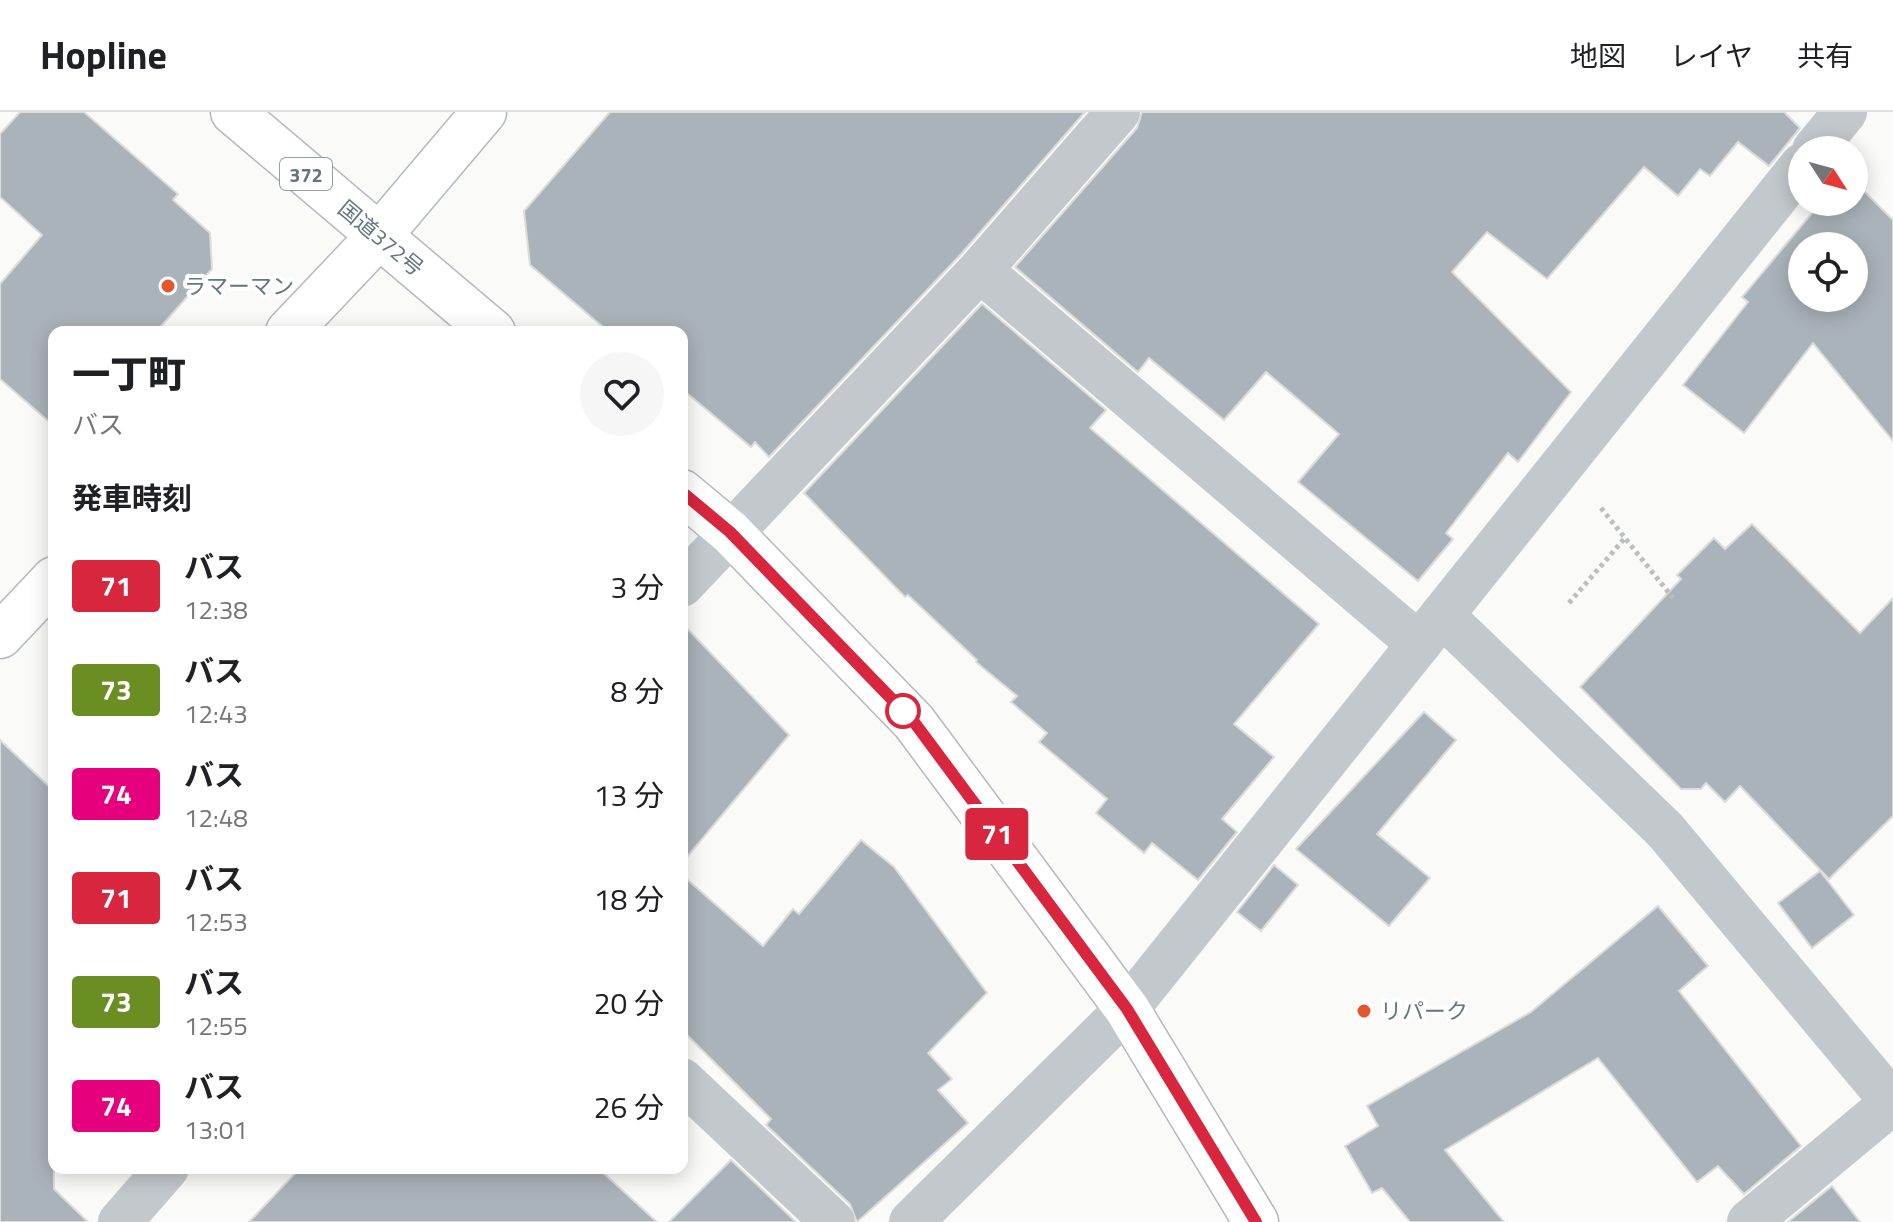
<!DOCTYPE html>
<html lang="ja">
<head>
<meta charset="utf-8">
<style>
	:root { --surface:#fff; --page:#f6f6f6; --text:#202124; --muted:#757577; --line:#e0e0e0 }
	body { margin:0; font-family:"Titillium Web","Noto Sans JP",sans-serif; background:var(--page); color:var(--text); height:100vh; display:flex; flex-direction:column; font-size:30px; white-space:nowrap }
	* { box-sizing:border-box; margin:0 }
	p { font-size:26px; color:var(--muted) }
	.icon { flex:none; width:44px; height:44px; fill:none; stroke:currentColor; stroke-width:2; stroke-linecap:round; stroke-linejoin:round }
	.map { position:relative; flex:1; overflow:hidden }
	.sheet { position:absolute; left:48px; top:214px; width:640px; height:848px; display:flex; flex-direction:column; background:var(--surface); border-radius:16px; box-shadow:0 4px 20px #0003 }
	.sheet>* { flex:none }
	.badge { padding:0 16px; border-radius:6px; font-size:28px; line-height:52px }
	.needle { width:52px; rotate:126deg }
	.buttons { position:absolute; left:1788px; top:24px; display:grid; gap:16px }
	.buttons a { display:grid; place-items:center; width:80px; height:80px; border-radius:50%; background:var(--surface); box-shadow:0 4px 20px #0003; font-size:40px }
	.map>.badge { position:absolute; translate:-50% -50%; box-shadow:0 0 0 4px #fff }
	h2 { padding:0 24px; font-size:30px; line-height:72px }
	.round { display:grid; place-items:center; flex:none; width:84px; height:84px; border-radius:42px; background:var(--page) }
	.summary { display:flex; align-items:center; justify-content:space-between; height:136px; padding:0 24px }
	h1 { font-size:38px; font-weight:800; line-height:60px }
	ul { padding:0; list-style:none }
	li { display:flex; align-items:center; gap:24px; height:104px; padding:0 24px }
	li div { flex:1 }
	li b { display:block; font-size:30px }
	li em { font-style:normal }
	li .badge { min-width:88px; font-weight:700; text-align:center }
	header { display:flex; align-items:center; gap:48px; box-sizing:border-box; height:112px; padding:0 40px; background:var(--surface); border-bottom:2px solid var(--line) }
	header strong { font-size:38px }
	nav { display:flex; gap:44px; margin-inline-start:auto; font-size:28px }
	.map>svg:first-child { display:block }
</style>
</head>
<body>
<header>
<strong>Hopline</strong>
<nav><a>地図</a><a>レイヤ</a><a>共有</a></nav>
</header>
<div class="map">
<svg width="1893" height="1110" viewBox="0 0 1893 1110">
	<rect width="100%" height="100%" fill="#fafaf8"/>
	<!-- building -->
	<g fill="#aab3b9" stroke="#dcdcda" stroke-width="2" fill-rule="evenodd">
		<path d="M20 0H84L178 82 173 88 210 121 212 157 156 220H54V314L0 267V172L42 123 0 85V22Z"/>
		<path d="M610 0H1085L962 141 769 345 755 330 751 335 682 277V220H609L530 153 524 99Z"/>
		<path d="M1142 0H1784L1800 16 1769 54 1738 30 1710 64 1700 57 1678 84 1644 55 1547 167 1487 120 1452 160 1571 280 1518 350 1508 341 1446 421 1453 427 1418 469 1298 370 1339 322 1266 260 1224 308 1149 246 1138 260 1015 155 1137 16Z"/>
		<path d="M1854 69 1893 108V329L1813 231 1744 321 1683 273 1748 190 1742 185 1818 94 1813 90H1854ZM1802 134H1854V186H1802Z"/>
		<path d="M982 192 1106 298 1090 316 1319 512 1234 612 1274 645 1222 707 1237 720 1198 768 1152 731 1144 741 1096 701 1107 687 1039 630 1047 621 1011 590 1017 584 976 550 977 548 908 483 905 485 804 381Z"/>
		<path d="M1752 412 1860 521 1893 486V704L1829 767 1740 674 1725 690 1706 671 1701 677H1681L1580 575 1681 467 1677 463 1714 426 1725 437Z"/>
		<path d="M682 511 789 623 682 751Z"/>
		<path d="M1424 600 1456 628 1377 722 1430 766 1389 814 1296 737Z"/>
		<path d="M0 628 54 679V1077L88 1110H0Z"/>
		<path d="M861 728 894 755 987 881 928 941 952 967 938 978 968 1011 857 1110 850 1092 766 1013 771 1007 682 918V763L763 834 793 797 799 802Z"/>
		<path d="M1274 753 1298 773 1261 819 1237 800Z"/>
		<path d="M1820 759 1854 803 1812 836 1778 791Z"/>
		<path d="M1658 794 1708 854 1679 879 1801 1034 1744 1082 1718 1054 1697 1070 1598 946 1445 1038 1504 1110H1410L1382 1076 1372 1081 1345 1034 1378 1014 1367 994 1531 900Z"/>
		<path d="M731 1048 796 1110H669Z"/>
		<path d="M300 1056H598L657 1110H249Z"/>
		<path d="M1832 1074 1860 1110H1788Z"/>
	</g>
	<g fill="none" stroke-linecap="round" stroke-linejoin="round">
		<!-- secondary casing -->
		<g stroke="#b3babf" stroke-width="47">
			<g id="secondary">
				<path d="M288 220 379 124 484 0"/>
				<path d="M0 524 54 467"/>
			</g>
		</g>
		<!-- highway casing -->
		<g stroke="#b4b9bd" stroke-width="47">
			<g id="highway">
				<path d="M233 0 493 220"/>
				<path d="M682 380 730 420 914 610 1127 897 1256 1110"/>
			</g>
		</g>
		<!-- path -->
		<g stroke="#bbbfc2" stroke-width="5" stroke-dasharray="4 4" stroke-linecap="butt">
			<path d="M1601 396 1673 486"/>
			<path d="M1569 491 1625 426"/>
		</g>
		<!-- street -->
		<g stroke="#c3c8cc" stroke-width="44">
			<path d="M1814 38 1845 0"/>
			<path d="M980 158 1419 532"/>
			<path d="M682 473 980 158 1118 0"/>
			<path d="M1442 503 1665 718 1893 991"/>
			<path d="M682 968 833 1110"/>
			<path d="M120 1110 167 1056"/>
			<path d="M911 1110 1127 897 1802 53"/>
			<path d="M1749 1110 1893 990"/>
		</g>
		<!-- secondary -->
		<use href="#secondary" stroke="#fff" stroke-width="44"/>
		<!-- highway -->
		<use href="#highway" stroke="#fff" stroke-width="44"/>
	</g>
	<g fill="none" stroke-linecap="round" stroke-linejoin="round">
		<!-- line casing -->
		<g stroke="#fff" stroke-width="18">
			<path id="line" d="M682 380 730 420 914 610 1127 897 1256 1110"/>
		</g>
		<!-- line -->
		<use href="#line" stroke="#d7263d" stroke-width="12"/>
	</g>
	<!-- markers -->
	<g fill="#e4572e" stroke="#fff" stroke-width="3">
		<circle cx="168" cy="174" r="8"/>
		<circle cx="1364" cy="899" r="8"/>
	</g>
	<circle fill="#fff" stroke="#d7263d" stroke-width="4" cx="903" cy="599" r="16"/>
	<g text-anchor="middle" dominant-baseline="central" stroke-width="8" stroke-linejoin="round" paint-order="stroke">
		<!-- shield labels -->
		<rect fill="#fff" stroke="#939fa8" stroke-width="2" x="280" y="46" width="52" height="32" rx="6"/>
		<g font-size="20" font-weight="bold" fill="#657683">
			<text x="306" y="62">372</text>
		</g>
		<!-- street labels -->
		<g font-size="22" fill="#657683" stroke="#fff">
			<text transform="translate(381 126) rotate(40)">国道372号</text>
		</g>
		<!-- poi labels -->
		<g font-size="22" fill="#657683" stroke="#fff" text-anchor="start">
			<text x="184" y="174">ラマーマン</text>
			<text x="1380" y="899">リパーク</text>
		</g>
	</g>
</svg>
<div class="buttons">
<a><svg class="needle" viewBox="-14 -14 28 28"><path d="M0-13l5 13h-10z" fill="#e53935"/><path d="M0 13l5-13h-10z" fill="#757577"/></svg></a>
<a><svg class="icon" aria-label="locate" viewBox="0 0 24 24"><circle cx="12" cy="12" r="6"/><path d="M12 2v4M12 18v4M2 12h4M18 12h4"/></svg></a>
</div>
<b class="badge" style="left:997px;top:722px;background:#d7263d;color:#fff">71</b>
<section class="sheet">
<div class="summary"><div><h1>一丁町</h1><p>バス</p></div><a class="round"><svg class="icon" aria-label="heart" viewBox="0 0 24 24"><path d="M12 20l-8-8c-3-5 5-10 8-4 3-6 11-1 8 4z"/></svg></a></div>
<h2>発車時刻</h2>
<ul>
<li><span class="badge" style="background:#d7263d;color:#fff">71</span><div><b>バス</b><p>12:38</p></div><em>3 分</em></li>
<li><span class="badge" style="background:#6b8e23;color:#fff">73</span><div><b>バス</b><p>12:43</p></div><em>8 分</em></li>
<li><span class="badge" style="background:#e6007e;color:#fff">74</span><div><b>バス</b><p>12:48</p></div><em>13 分</em></li>
<li><span class="badge" style="background:#d7263d;color:#fff">71</span><div><b>バス</b><p>12:53</p></div><em>18 分</em></li>
<li><span class="badge" style="background:#6b8e23;color:#fff">73</span><div><b>バス</b><p>12:55</p></div><em>20 分</em></li>
<li><span class="badge" style="background:#e6007e;color:#fff">74</span><div><b>バス</b><p>13:01</p></div><em>26 分</em></li>
</ul>
</section>
</div>
</body>
</html>
